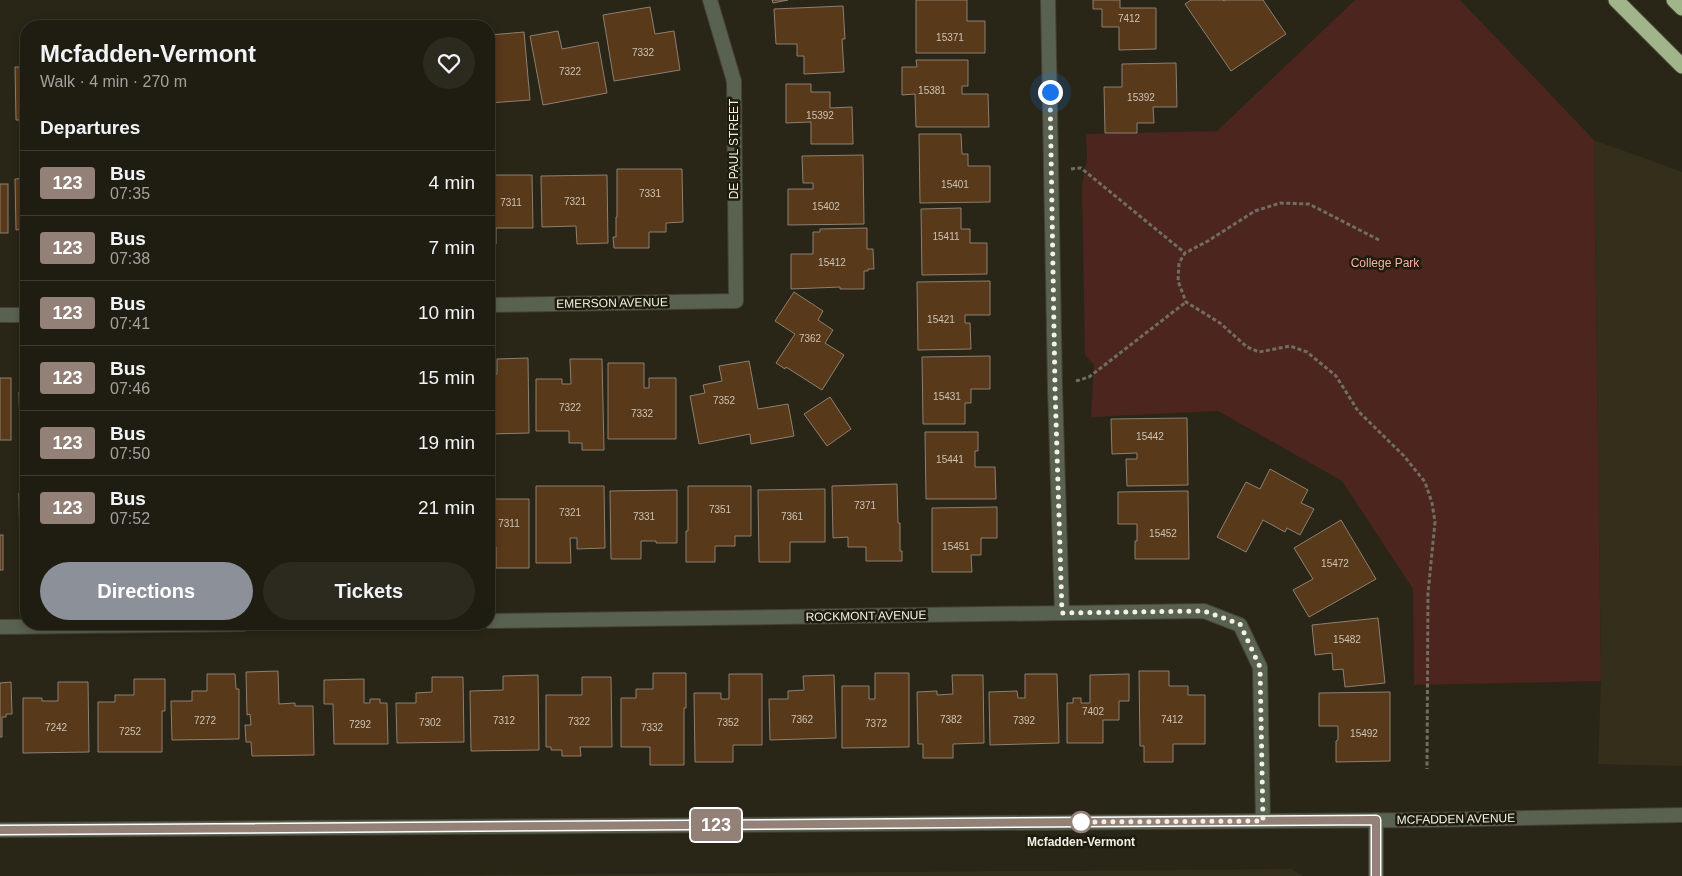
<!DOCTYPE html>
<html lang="en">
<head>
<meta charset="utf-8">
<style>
	:root { --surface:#1f1c11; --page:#2c291f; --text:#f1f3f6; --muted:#a1a19f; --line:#3c3a31; --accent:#8c9099 }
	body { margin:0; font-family:Helvetica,sans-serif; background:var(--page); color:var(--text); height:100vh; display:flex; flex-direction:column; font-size:19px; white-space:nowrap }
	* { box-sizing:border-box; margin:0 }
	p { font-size:16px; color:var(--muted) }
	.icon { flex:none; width:28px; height:28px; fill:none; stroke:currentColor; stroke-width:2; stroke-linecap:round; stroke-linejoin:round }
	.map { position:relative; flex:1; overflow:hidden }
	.panel { position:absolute; left:20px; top:20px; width:475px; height:610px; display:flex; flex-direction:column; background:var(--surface); border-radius:20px; box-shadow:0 2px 8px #0003,0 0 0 1px var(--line) }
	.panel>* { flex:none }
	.badge { padding:0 10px; border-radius:4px; font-size:18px; line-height:32px }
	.you { position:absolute; width:25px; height:25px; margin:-12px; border:4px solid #fff; border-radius:50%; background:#1a73e8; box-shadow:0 0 0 8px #1a73e833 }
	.map>.badge { position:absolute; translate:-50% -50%; box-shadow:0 0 0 2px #fff }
	h2 { padding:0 20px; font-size:19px; line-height:45px }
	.round { display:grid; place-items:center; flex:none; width:52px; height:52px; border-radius:26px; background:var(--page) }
	.overview { display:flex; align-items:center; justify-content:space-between; height:85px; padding:0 20px }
	h1 { font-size:24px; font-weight:800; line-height:38px }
	.button { display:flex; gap:10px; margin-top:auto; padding:10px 20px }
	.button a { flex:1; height:58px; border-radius:30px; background:var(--accent); color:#fff; font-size:20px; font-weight:800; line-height:58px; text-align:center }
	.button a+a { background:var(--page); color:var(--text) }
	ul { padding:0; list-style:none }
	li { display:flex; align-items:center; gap:15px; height:65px; padding:0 20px; border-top:1px solid var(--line) }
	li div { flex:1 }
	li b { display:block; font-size:19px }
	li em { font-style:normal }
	li .badge { min-width:55px; font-weight:700; text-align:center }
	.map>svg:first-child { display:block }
</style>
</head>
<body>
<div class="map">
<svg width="1682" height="876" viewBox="0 0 1682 876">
	<rect width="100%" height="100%" fill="#292617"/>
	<!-- built -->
	<g fill="#342f1a">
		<path d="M1594 140 1682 172V766L1598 764 1601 681Z"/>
		<path d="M1291 869 1303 876H404L519 875Z"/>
	</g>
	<!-- green -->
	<path fill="#4c251f" d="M1355 0H1460L1594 140 1601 681 1414 685 1413 589 1342 481 1218 411 1091 417 1094 365 1085 355 1082 185 1087 159 1086 134 1217 131Z"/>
	<!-- building -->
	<g fill="#583919" stroke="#8d7f72">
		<path d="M772 0H788L773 3Z"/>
		<path d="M916 0H967V21H985V53H916Z"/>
		<path d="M1093 0H1120V8H1156V49L1119 50V27H1102V9H1093Z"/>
		<path d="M1191 0H1223L1224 1 1226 0H1263L1286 34 1231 71 1185 4Z"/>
		<path d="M843 6 845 39H842L844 72 804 74V56H797V44H776L774 9Z"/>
		<path d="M650 7 655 34 674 31 680 70 614 81 603 15Z"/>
		<path d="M558 31 562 49 598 42 607 93 543 105 530 36Z"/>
		<path d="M524 32 530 100 489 103V57H491L490 35Z"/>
		<path d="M916 60H968V86H962V94H988L989 127H916L915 94 902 95V67H917Z"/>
		<path d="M1176 63 1177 107H1153L1154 123H1137V133H1105L1104 87H1122V64Z"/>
		<path d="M15 67H26V120H16Z"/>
		<path d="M786 84H811V92H830V108L852 107 853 144H811V122L786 123Z"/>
		<path d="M919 134H961L962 154H968V166H990V202L920 203Z"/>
		<path d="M863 155 864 224 788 225V189H813V183H803L802 156Z"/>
		<path d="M617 169H682L683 222 666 223V232H649V248H614L613 237H616V217H617Z"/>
		<path d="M489 175H532L533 228H496V244H489Z"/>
		<path d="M607 175 608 243 577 244 576 226 542 227 541 176Z"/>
		<path d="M26 178V229L16 230 15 179Z"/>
		<rect x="0" y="184" width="8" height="49"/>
		<path d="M961 208V229H970V243H987V274L922 275 921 209Z"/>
		<path d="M867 228V249H873L874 269H868V271H864V289H840V287L791 289V254H813V232H820V229Z"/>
		<path d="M990 281V315H965V323H970L971 349 918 350 917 282Z"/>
		<path d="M794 292 823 311 818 320 833 330 825 343 844 355 822 390 786 367 785 369 776 363 795 334 775 321Z"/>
		<path d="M990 356V389H971V403H965V424H923L922 357Z"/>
		<path d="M528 358 529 433 489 434V374H497V359Z"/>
		<path d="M570 359H602L604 450H582V443H569V431H536V379H562V384H571Z"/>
		<path d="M749 361 758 409 788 404 794 436 751 444 750 434 699 444 690 396 705 393 703 385 722 381 719 366Z"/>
		<path d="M608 363H644V388H649V378H676V439H608Z"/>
		<rect x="0" y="378" width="11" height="62"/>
		<path d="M19 392H26V430H20Z"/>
		<path d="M830 397 851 429 827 446 804 414Z"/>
		<path d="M1187 418 1188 485 1127 486 1126 459H1137V453L1112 454 1111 419Z"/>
		<path d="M925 432H978V451H975V467H995L996 499H926Z"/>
		<path d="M1270 469 1308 490 1301 503 1314 509 1300 535 1287 528 1285 532 1263 520 1246 552 1217 537 1246 482 1260 489Z"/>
		<path d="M897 484 898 523H900V551H902V561H866V547H848V537L833 538 832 486Z"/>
		<path d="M536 486H604L605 548 577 549V538H570L571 563H536Z"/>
		<path d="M688 486H751V536H735V546H715V562H686V531H688Z"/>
		<path d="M825 489V542H790V562H759L758 490Z"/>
		<path d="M677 490V543H656V541H641V559H611L610 491Z"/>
		<path d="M1188 491 1189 559H1135V541H1137V524H1118V492Z"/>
		<path d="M19 493H26V552H20Z"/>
		<path d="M489 499H529V568H496V547H489Z"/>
		<path d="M997 507V538H981V555H971L972 572H932V508Z"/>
		<path d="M1341 520 1376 579 1309 617 1293 590 1313 579 1294 548Z"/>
		<rect x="0" y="535" width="3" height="35"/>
		<path d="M1378 618 1385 683 1345 687 1343 669 1333 670 1332 653 1315 655 1312 625Z"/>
		<path d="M278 671 279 704 295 703V706H313L314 755 252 756 251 742H246L245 725H251L250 714 247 715 246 672Z"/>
		<path d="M1139 671H1169V686H1188V695H1205V744H1173V762H1144V746H1140Z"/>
		<path d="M653 673H686V708H684V765H650V747H621V698H636V689H653Z"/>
		<path d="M875 673H909V747L842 748V686H869V699H875Z"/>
		<path d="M207 674H235L236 689H239V739L172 740 171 701H192V691H207Z"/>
		<path d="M729 674H762V745H733V762H695L694 693H721V699H729Z"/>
		<path d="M1025 674H1057L1059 743 990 745 989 692 1017 691 1018 698H1025Z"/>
		<path d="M1129 674V701H1119V720H1103V743H1067V703H1073V698H1081V703H1090V675Z"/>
		<path d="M538 675 539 750 471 751 470 691 503 690V676Z"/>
		<path d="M834 675 836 738 770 740 769 699H788V691L804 690 803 676Z"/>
		<path d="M952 675H983L984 743 953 744V758H923V744H918L917 692 937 691V695L953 694Z"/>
		<path d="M432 677H463L464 742 397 743 396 703H416V693L432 692Z"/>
		<path d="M582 677H611L612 747H580L581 756H562V750H551V747H546V695H582Z"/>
		<path d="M134 679H165V711H162V752H98V702H115V695H134Z"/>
		<path d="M364 679V703H370V699H380V703H387L388 744H334L333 704H324V680Z"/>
		<path d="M11 682 12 714H6V717H2V737H0V683Z"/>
		<path d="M58 682H88L89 752 23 753V698H42V701H58Z"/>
		<path d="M1390 692V761L1336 762V741L1338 740V726H1319V693Z"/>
	</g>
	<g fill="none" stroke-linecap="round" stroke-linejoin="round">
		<!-- minor casing -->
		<g stroke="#454234" stroke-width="16">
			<g id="minor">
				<path d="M1048 0 1055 388 1062 613"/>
				<path d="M489 305 736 301 734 81 710 0"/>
				<path d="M0 315H26"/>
				<path d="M489 621 1204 611 1240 625 1260 667 1263 821"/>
				<path d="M0 627 243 624"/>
			</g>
		</g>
		<!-- tertiary casing -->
		<g stroke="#454234" stroke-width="16">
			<g id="tertiary">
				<path d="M0 830 1427 820 1682 815"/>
				<path d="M1376 876V820"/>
			</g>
		</g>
		<!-- motorway casing -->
		<g stroke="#454234" stroke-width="17">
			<g id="motorway">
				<path d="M1616 0 1682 66"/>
				<path d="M1674 0 1682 8"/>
			</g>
		</g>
		<!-- path -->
		<g stroke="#716e61" stroke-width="3" stroke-dasharray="4 2.5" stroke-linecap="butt">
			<path d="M1071 169 1081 168 1185 253"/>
			<path d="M1379 240 1309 204 1280 203 1255 211 1208 241 1185 253 1179 263 1178 281 1186 302 1220 323 1247 347 1259 352 1290 346 1307 352 1336 376 1358 411 1404 456 1425 482 1432 503 1435 522 1428 593 1427 769"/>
			<path d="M1076 381 1089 377 1186 302"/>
		</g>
		<!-- minor -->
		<use href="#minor" stroke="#596150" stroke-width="14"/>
		<!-- tertiary -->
		<use href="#tertiary" stroke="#596150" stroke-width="14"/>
		<!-- motorway -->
		<use href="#motorway" stroke="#a0b58a" stroke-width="15"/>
	</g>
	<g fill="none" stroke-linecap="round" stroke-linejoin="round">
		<!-- line casing -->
		<g stroke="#fff" stroke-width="11">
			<path id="line" d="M0 830 1376 820V876"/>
		</g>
		<!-- line -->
		<use href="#line" stroke="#938177" stroke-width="8"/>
		<!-- walk -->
		<path stroke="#f2f0e7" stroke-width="5" stroke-dasharray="0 9" d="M1050 92 1055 388 1062 613 1204 611 1240 624 1260 667 1263 821 1081 822"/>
	</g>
	<!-- markers -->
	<circle fill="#fff" stroke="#938177" stroke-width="2.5" cx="1081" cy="822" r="10"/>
	<g text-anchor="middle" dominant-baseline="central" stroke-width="5" stroke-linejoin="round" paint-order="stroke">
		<!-- number labels -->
		<g font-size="10" fill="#ccc2b4">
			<text x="1129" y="18">7412</text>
			<text x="950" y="37">15371</text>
			<text x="643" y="52">7332</text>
			<text x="570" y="71">7322</text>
			<text x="932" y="90">15381</text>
			<text x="1141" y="97">15392</text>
			<text x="820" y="115">15392</text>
			<text x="955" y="184">15401</text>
			<text x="650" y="193">7331</text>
			<text x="575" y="201">7321</text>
			<text x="511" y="202">7311</text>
			<text x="826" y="206">15402</text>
			<text x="946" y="236">15411</text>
			<text x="832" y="262">15412</text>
			<text x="941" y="319">15421</text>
			<text x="810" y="338">7362</text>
			<text x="947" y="396">15431</text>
			<text x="724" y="400">7352</text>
			<text x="570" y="407">7322</text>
			<text x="642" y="413">7332</text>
			<text x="1150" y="436">15442</text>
			<text x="950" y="459">15441</text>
			<text x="865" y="505">7371</text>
			<text x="720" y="509">7351</text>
			<text x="570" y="512">7321</text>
			<text x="644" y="516">7331</text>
			<text x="792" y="516">7361</text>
			<text x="509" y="523">7311</text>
			<text x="1163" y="533">15452</text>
			<text x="956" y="546">15451</text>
			<text x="1335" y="563">15472</text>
			<text x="1347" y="639">15482</text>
			<text x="1093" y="711">7402</text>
			<text x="802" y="719">7362</text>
			<text x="951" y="719">7382</text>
			<text x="1172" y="719">7412</text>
			<text x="205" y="720">7272</text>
			<text x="504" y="720">7312</text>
			<text x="1024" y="720">7392</text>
			<text x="579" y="721">7322</text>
			<text x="430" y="722">7302</text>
			<text x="728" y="722">7352</text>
			<text x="876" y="723">7372</text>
			<text x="360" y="724">7292</text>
			<text x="56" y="727">7242</text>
			<text x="652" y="727">7332</text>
			<text x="130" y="731">7252</text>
			<text x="1364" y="733">15492</text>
		</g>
		<!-- street labels -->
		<g font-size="12" fill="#f2f0e7" stroke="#1f1c0e">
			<text transform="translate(734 149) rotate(-90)">DE PAUL STREET</text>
			<text transform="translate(612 303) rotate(-1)">EMERSON AVENUE</text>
			<text transform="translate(866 616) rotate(-1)">ROCKMONT AVENUE</text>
			<text transform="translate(1456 819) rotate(-1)">MCFADDEN AVENUE</text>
		</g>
		<!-- park labels -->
		<g font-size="12" fill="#fcaea0" stroke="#1f1c0e">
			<text x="1385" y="263">College Park</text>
		</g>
		<!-- stop labels -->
		<g font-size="12" font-weight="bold" fill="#f2f0e7" stroke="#1f1c0e">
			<text x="1081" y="842">Mcfadden-Vermont</text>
		</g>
	</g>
</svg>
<div class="you" style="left:1050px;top:92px"></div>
<b class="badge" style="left:716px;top:825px;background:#938177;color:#fff">123</b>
<section class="panel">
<div class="overview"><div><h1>Mcfadden-Vermont</h1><p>Walk · 4 min · 270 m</p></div><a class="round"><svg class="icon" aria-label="heart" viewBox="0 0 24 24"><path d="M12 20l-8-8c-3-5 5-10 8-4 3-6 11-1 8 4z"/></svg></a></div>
<h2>Departures</h2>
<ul>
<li><span class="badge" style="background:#938177;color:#fff">123</span><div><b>Bus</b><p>07:35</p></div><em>4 min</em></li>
<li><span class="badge" style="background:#938177;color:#fff">123</span><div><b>Bus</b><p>07:38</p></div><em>7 min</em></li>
<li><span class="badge" style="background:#938177;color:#fff">123</span><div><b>Bus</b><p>07:41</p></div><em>10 min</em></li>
<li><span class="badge" style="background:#938177;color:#fff">123</span><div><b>Bus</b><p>07:46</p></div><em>15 min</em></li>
<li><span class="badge" style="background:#938177;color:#fff">123</span><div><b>Bus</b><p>07:50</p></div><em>19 min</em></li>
<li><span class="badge" style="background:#938177;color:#fff">123</span><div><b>Bus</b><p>07:52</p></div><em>21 min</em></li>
</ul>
<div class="button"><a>Directions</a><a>Tickets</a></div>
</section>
</div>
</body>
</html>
